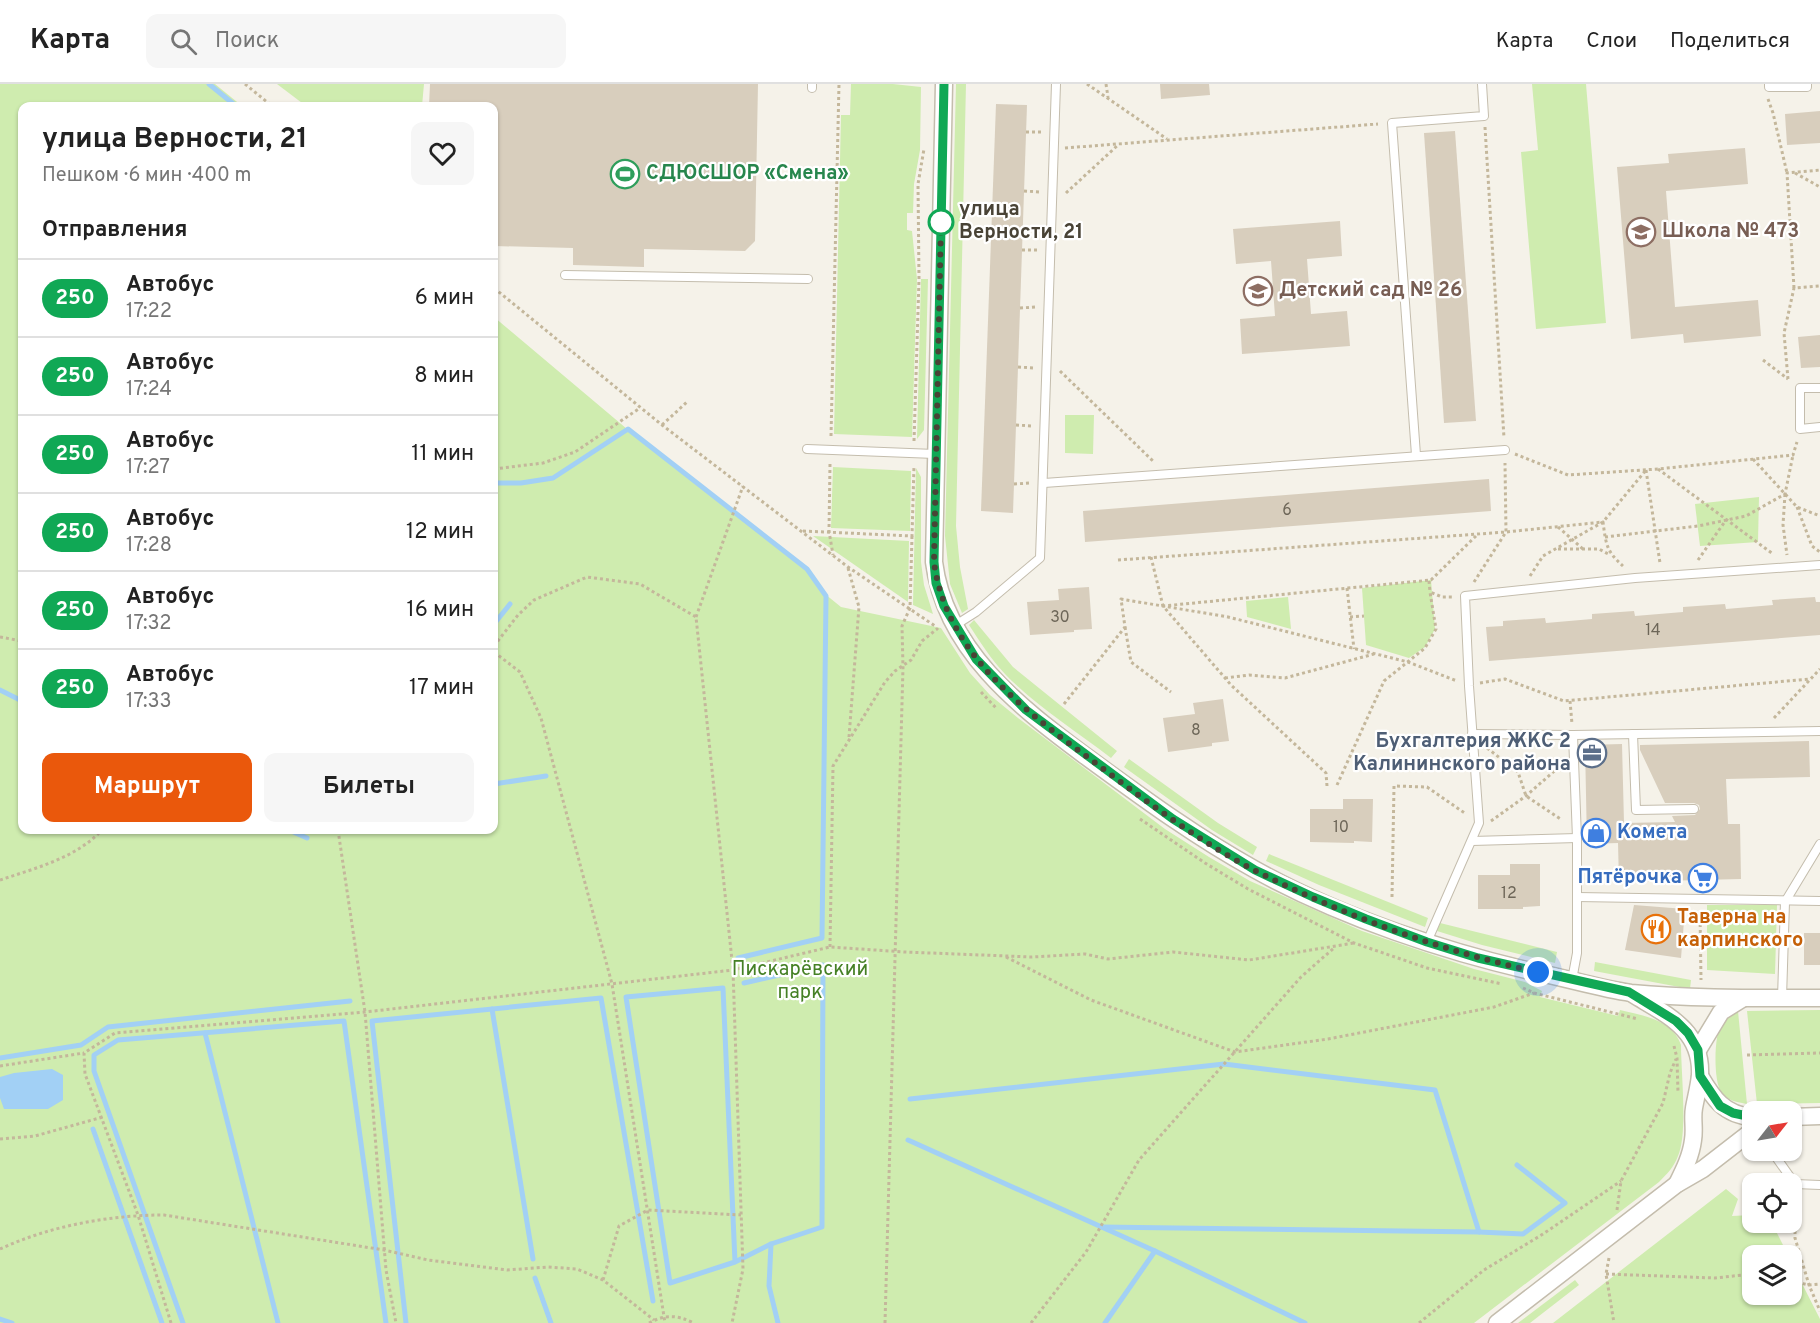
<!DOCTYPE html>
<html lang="ru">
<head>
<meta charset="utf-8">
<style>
	:root { --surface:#fff; --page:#f6f6f6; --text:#222; --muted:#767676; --line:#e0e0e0; --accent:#ea580c }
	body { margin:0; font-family:Overpass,sans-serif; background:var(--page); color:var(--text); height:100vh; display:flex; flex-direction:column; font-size:22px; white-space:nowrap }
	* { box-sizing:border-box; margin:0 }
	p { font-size:20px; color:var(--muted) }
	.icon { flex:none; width:33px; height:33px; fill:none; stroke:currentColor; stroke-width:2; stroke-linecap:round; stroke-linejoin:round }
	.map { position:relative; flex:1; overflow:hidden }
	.drawer { position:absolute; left:18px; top:18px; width:480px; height:732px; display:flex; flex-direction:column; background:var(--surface); border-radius:12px; box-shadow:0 2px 4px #0004 }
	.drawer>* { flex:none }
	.badge { padding:0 12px; border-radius:20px; font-size:21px; line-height:39px }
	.needle { width:39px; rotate:59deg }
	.fabs { position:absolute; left:1742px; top:1017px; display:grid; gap:12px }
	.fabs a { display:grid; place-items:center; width:60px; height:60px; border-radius:12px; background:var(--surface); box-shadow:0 2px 4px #0004; font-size:30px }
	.you { position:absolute; width:30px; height:30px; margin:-15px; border:4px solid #fff; border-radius:50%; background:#1a73e8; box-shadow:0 0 0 9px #1a73e833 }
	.map>.badge { position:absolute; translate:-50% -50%; box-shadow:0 0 0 3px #fff }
	h2 { padding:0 24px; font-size:22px; line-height:54px }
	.round { display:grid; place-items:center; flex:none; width:63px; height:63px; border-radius:12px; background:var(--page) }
	.overview { display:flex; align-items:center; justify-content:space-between; height:102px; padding:0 24px }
	h1 { font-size:28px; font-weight:700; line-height:45px }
	.cta { display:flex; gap:12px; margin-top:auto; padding:12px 24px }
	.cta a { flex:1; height:69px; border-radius:12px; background:var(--accent); color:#fff; font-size:24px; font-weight:700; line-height:69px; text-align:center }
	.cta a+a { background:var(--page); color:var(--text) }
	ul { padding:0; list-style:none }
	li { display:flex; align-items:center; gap:18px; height:78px; padding:0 24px; border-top:2px solid var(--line) }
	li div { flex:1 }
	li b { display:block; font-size:22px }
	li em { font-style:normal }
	li .badge { min-width:66px; font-weight:700; text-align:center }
	header { display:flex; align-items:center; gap:36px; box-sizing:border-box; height:84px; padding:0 30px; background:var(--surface); border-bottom:2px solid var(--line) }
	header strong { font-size:28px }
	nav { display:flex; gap:33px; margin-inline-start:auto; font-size:21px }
	.search { width:420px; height:54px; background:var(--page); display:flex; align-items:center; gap:15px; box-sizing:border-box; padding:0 21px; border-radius:12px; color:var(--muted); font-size:22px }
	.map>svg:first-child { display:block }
</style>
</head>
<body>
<header>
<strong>Карта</strong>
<div class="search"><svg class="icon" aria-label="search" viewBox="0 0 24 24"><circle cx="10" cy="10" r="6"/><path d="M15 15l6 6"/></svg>Поиск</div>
<nav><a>Карта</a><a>Слои</a><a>Поделиться</a></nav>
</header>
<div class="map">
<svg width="1820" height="1239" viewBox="0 0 1820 1239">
	<rect width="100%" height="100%" fill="#f5f2e9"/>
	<!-- green -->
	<g fill="#cfecaf">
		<path d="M0 0H215L242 22H22V746H494V233L627 345 807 485 825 510 841 523 941 544 970 589 990 611 1018 634 1165 745 1209 773 1250 797 1362 847 1474 885 1525 898 1542 907 1540 913 1618 932 1620 926C1642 931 1673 936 1681 961 1681 989 1688 1049 1678 1072 1674 1083 1667 1090 1659 1098L1474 1239H0Z"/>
		<path d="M277 0H424L422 22H306Z"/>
		<path d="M851 0H893L921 3 920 66 914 100 913 129H907V146L912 147 917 195 912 353 834 350 841 31H850Z"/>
		<path d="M956 0H966L956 442 960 483 968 525 962 529 950 500 945 452Z"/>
		<path d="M1532 0H1586L1606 239 1536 245 1521 68 1538 66Z"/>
		<path d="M921 195H928L924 346 917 355Z"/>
		<path d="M1065 331H1094L1093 370 1065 369Z"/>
		<path d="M833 383 911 387 910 447 831 444Z"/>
		<path d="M916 384 921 393V478L924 501 933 530 913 521Z"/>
		<path d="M1759 413 1758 458 1700 462 1695 420Z"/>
		<path d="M813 452 909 457 908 518Z"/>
		<path d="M1431 496 1435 545 1425 563 1409 574 1366 561 1362 504Z"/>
		<path d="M1288 513 1291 545 1247 533 1246 517Z"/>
		<path d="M974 536 1013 583 1117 667 1111 674C1076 647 1036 622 1005 590 991 575 980 558 969 541Z"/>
		<path d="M1129 675 1218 739 1257 763 1253 771 1212 746 1124 683Z"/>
		<path d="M1269 770 1428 834 1425 843 1319 801 1266 777Z"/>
		<path d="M1777 821 1775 890 1707 886V821Z"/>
		<path d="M1440 839 1557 868 1555 879 1482 861 1437 847Z"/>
		<path d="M1595 878 1691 896 1690 905 1594 887Z"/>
		<path d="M1820 926V1019L1757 1020 1747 927Z"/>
		<path d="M1738 927 1747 1020C1737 1018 1728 1017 1721 1008 1713 996 1714 949 1722 938 1726 933 1733 930 1738 927Z"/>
		<path d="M1726 1105 1738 1115 1732 1132 1752 1131V1138L1767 1139 1774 1143 1788 1171 1752 1172V1210H1791V1178L1820 1235V1239H1553Z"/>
		<path d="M1575 1196 1579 1201 1530 1239H1518Z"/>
	</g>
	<!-- water -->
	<path fill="#a2d0f5" d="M52 985 63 991V1016L48 1025H4L0 1014V993L14 989Z"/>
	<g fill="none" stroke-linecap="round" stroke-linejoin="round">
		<!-- stream -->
		<g stroke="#a2d0f5" stroke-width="5">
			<path d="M209 0 236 22"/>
			<path d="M494 399H521L553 394 628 345 807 485 826 512 822 854 738 874"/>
			<path d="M494 540 510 520"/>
			<path d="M0 606 22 617"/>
			<path d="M494 700 546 692"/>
			<path d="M289 746 307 754"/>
			<path d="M492 925 533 1175"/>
			<path d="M205 949 278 1239"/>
			<path d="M0 974 81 961 108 943 350 917"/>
			<path d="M910 1015 1224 980 1435 1006 1479 1148 1101 1143"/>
			<path d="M93 1045 162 1239"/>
			<path d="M908 1056 1155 1167 1305 1239"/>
			<path d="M1479 1148 1523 1150 1565 1119 1517 1081"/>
			<path d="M771 1160 769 1202 778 1239"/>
			<path d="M735 1178 723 904 626 913 670 1199 735 1178 771 1160 822 1143 823 881 744 899"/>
			<path d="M535 1194 551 1239"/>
			<path d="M0 1235 12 1239"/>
			<path d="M183 1239 94 987V971L118 956 344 937 386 1239"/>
			<path d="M406 1239 372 937 601 914 653 1217"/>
			<path d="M1105 1239 1155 1167"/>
		</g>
	</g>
	<!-- building -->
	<g fill="#d8cebd">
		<path d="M430 0H758L755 157 745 167 644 165V183L573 181V164L494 162V22H429Z"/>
		<path d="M1160 0H1209L1210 11 1161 15Z"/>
		<path d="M996 20 1027 21 1013 429 981 427Z"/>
		<path d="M1820 27V59L1787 61 1785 30Z"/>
		<path d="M1455 47 1476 337 1444 339 1424 49Z"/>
		<path d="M1745 64 1748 100 1666 107 1675 223 1758 216 1761 252 1684 259 1683 250 1631 255 1617 83 1669 79 1668 70Z"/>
		<path d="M1340 137 1342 172 1307 175 1311 230 1347 227 1350 262 1242 270 1240 235 1275 232 1271 177 1236 180 1233 145Z"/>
		<path d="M1820 251V283L1801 284 1798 253Z"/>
		<path d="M1489 395 1491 427 1085 458 1083 427Z"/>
		<path d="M1089 503 1092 545 1074 546V548L1030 551 1027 518 1059 516 1058 505Z"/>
		<path d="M1815 513 1816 518H1820V551L1489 577 1486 543 1503 542V537L1545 534 1546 539 1592 535V530L1634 527 1635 532 1683 528V523L1725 520 1726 525 1773 521 1772 516Z"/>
		<path d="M1223 615 1229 657 1212 659V662L1168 668 1163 634 1195 630 1193 619Z"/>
		<path d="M1809 657 1810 693 1726 695 1728 740H1740L1741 795 1619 798 1618 759 1587 760 1585 661 1622 660 1624 739 1675 738 1672 732 1695 731 1700 725 1699 721 1694 719H1665L1640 666V661Z"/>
		<path d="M1343 715H1373L1372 758 1354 757V759L1310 758V725H1343Z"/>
		<path d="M1510 780H1540V822L1523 823V825H1478V791H1510Z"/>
		<path d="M1634 821 1685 825 1681 874 1625 866Z"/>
		<rect x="1804" y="849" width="16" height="32"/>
	</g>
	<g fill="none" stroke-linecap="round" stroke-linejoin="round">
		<!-- lane casing -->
		<g stroke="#c4bdad" stroke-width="10">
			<g id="lane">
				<path d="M1769 0V3H1807V0"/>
				<path d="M812 4V0"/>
				<path d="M565 191 808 195"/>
				<path d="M1820 304H1800V345L1820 343"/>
				<path d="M807 365 935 370"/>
				<path d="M1416 371 1392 39 1484 32 1482 0"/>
				<path d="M1044 399 1505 366"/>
				<path d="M954 542 976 528 1040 474 1056 0"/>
				<path d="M1472 650 1573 651 1820 647"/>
				<path d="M1633 650 1636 726 1694 725"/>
				<path d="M1472 757 1577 754"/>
				<path d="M1577 813 1820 817"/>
				<path d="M1427 858 1479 739 1469 602 1465 512 1635 494 1820 481"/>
				<path d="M1572 896 1577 869V754L1573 651"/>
				<path d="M1782 914 1785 818 1820 760"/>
				<path d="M1771 1066 1795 1100 1820 1101"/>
			</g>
		</g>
		<!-- street casing -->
		<g stroke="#c4bdad" stroke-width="19">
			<g id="street">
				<path d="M944 0 934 478C945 565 1018 622 1084 671 1139 711 1194 752 1254 785 1340 833 1448 869 1544 890 1573 896 1602 905 1631 909 1694 915 1757 914 1820 914"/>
				<path d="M1634 911C1667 931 1702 946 1700 991 1699 1002 1696 1013 1694 1024 1692 1034 1695 1045 1693 1056 1691 1072 1684 1086 1677 1100"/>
				<path d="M1698 966 1721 928 1742 915"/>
				<path d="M1700 992C1713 1014 1724 1031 1752 1033"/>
				<path d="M1791 1033 1820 1032"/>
				<path d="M1497 1239 1677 1100 1703 1085 1752 1047"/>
			</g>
		</g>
		<!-- path -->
		<g stroke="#c4b79b" stroke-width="3" stroke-dasharray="3 3" stroke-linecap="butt">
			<path d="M245 0 272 22"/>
			<path d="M1087 0 1167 55"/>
			<path d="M1106 0 1108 13"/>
			<path d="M1768 15 1773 29 1787 89"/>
			<path d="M1485 43 1504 354"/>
			<path d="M1026 48H1042"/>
			<path d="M1065 64 1378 40"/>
			<path d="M1795 89 1820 103"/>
			<path d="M1024 107 1040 108"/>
			<path d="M1066 109 1118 61"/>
			<path d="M1022 166H1038"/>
			<path d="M494 204 662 341 848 483 935 542"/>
			<path d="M1794 204 1787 89 1820 86"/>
			<path d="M1020 224 1036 223"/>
			<path d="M1763 276 1788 295"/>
			<path d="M1018 283 1034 284"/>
			<path d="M1060 287 1154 378"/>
			<path d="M1788 295 1784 249 1794 204 1820 202"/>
			<path d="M662 341 687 318"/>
			<path d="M1016 341 1032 342"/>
			<path d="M831 352 839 0"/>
			<path d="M914 357 919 195 918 100 924 65"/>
			<path d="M1515 370 1568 391 1658 385 1793 371 1797 358"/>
			<path d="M1753 375 1797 423 1820 432"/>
			<path d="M830 380 829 447 833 471"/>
			<path d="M494 385 543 379 575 368 640 324"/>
			<path d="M1658 385 1773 470"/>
			<path d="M1646 386 1660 479"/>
			<path d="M1014 400 1030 399"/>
			<path d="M1785 410 1783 441 1787 471"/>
			<path d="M1797 423 1812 462 1820 468"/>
			<path d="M1558 443 1583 465"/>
			<path d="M803 447 912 452 914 382"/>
			<path d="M1605 453 1698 442 1746 432 1785 410 1793 371"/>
			<path d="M1558 465H1599L1610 471"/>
			<path d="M1151 473 1163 522"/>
			<path d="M1118 476 1506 448 1603 438C1606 460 1606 467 1623 482"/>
			<path d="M1698 476 1726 436"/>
			<path d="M848 484 859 523 849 653"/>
			<path d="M1530 492 1543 472 1603 438 1646 386"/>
			<path d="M1429 497 1430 508"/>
			<path d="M1474 498 1506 448 1505 379"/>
			<path d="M1347 504 1354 565"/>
			<path d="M696 533 743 402"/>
			<path d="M1350 533 1364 532"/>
			<path d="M1125 543 1131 578 1171 608"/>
			<path d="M0 553 22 557"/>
			<path d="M494 562 518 531 534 516 587 493 640 500 696 533 733 886 743 1185 732 1239"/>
			<path d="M494 568 520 588 541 634 612 900 665 1239"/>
			<path d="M1225 594 1249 591 1285 594 1374 570"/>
			<path d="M1480 599 1505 595 1564 617 1810 595"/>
			<path d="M981 608 997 625"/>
			<path d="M1570 617 1572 640"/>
			<path d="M1064 620 1125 543 1121 515 1228 533 1408 578 1457 597"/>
			<path d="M1774 634 1820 585"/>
			<path d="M1487 664 1518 688 1526 712 1562 736"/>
			<path d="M1337 701 1384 597 1425 564 1436 545 1430 508 1442 513H1452"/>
			<path d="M1327 702 1326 689 1231 601 1163 522 1431 496 1478 450"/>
			<path d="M1140 735 1205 779 1248 805 1354 859 1427 884 1502 900"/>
			<path d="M1491 737 1526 712 1561 681"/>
			<path d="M338 746 365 928 386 1186 396 1239"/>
			<path d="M0 796C36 784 76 774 102 746"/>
			<path d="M1392 813 1394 702 1427 703 1466 730"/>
			<path d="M1700 828 1701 896"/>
			<path d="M830 863 833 682 885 598 895 587 911 576 922 557 937 545 938 546"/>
			<path d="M1006 873 1091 916 1235 968 1328 955 1494 923 1534 909"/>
			<path d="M1523 904 1534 909 1638 935"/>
			<path d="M1674 962 1677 974 1678 1009"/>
			<path d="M1747 971 1820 969"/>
			<path d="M0 982 84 969"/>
			<path d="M0 1055 35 1052 103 1033"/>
			<path d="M1795 1111V1154L1809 1201 1820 1227"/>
			<path d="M1617 1126 1621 1097 1663 1019 1670 989 1676 975"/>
			<path d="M0 1165C50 1142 109 1131 164 1131L384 1166 428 1176 507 1186 548 1183 577 1185 603 1196 654 1236"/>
			<path d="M1609 1174 1606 1190 1614 1239"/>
			<path d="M1606 1190 1715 1194 1752 1190"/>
			<path d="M603 1196 619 1142 648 1126 741 1131"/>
			<path d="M1791 1197 1809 1201 1820 1200"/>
			<path d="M171 1239 138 1131 85 990 84 969 115 949 365 928 733 886 830 863 905 868 1032 873 1085 870 1108 875 1173 868 1249 876 1354 859"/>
			<path d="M649 1239C666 1230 677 1231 694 1239"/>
			<path d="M885 1239 903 583 902 542 910 524 912 452"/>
			<path d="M1031 1239 1086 1168 1139 1076 1301 893 1335 863"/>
			<path d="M1419 1239 1484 1186 1543 1150 1621 1097"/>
		</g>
		<!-- lane -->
		<use href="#lane" stroke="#fff" stroke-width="8"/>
		<!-- street -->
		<use href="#street" stroke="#fff" stroke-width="16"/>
	</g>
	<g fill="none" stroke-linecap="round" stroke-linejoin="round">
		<!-- line casing -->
		<g stroke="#fff" stroke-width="14">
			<path id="line" d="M944 0 934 478 936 499 944 522 976 575 1026 626 1173 735 1255 786 1313 813 1366 835 1427 858 1478 874 1629 908 1676 937 1688 949 1698 966 1700 992 1720 1022 1733 1029 1752 1033"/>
		</g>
		<!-- line -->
		<use href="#line" stroke="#10a855" stroke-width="9"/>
		<!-- walk -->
		<path stroke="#494336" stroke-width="6" stroke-dasharray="0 10.8" d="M941 138 934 478C945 566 1020 623 1086 672 1141 713 1196 756 1256 787 1345 832 1441 867 1538 888"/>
	</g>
	<!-- icons -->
	<defs>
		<g id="stadium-ring" transform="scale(1.5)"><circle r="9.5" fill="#fff" stroke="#2e9e5b" stroke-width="1.5"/><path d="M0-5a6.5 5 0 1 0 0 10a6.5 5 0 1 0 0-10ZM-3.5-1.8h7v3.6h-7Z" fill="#2e9e5b"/></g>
		<g id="school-ring" transform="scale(1.5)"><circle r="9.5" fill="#fff" stroke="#8d6e63" stroke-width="1.5"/><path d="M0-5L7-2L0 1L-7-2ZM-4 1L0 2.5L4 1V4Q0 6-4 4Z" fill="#8d6e63"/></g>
		<g id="office-ring" transform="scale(1.5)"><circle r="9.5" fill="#fff" stroke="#5c6f8a" stroke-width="1.5"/><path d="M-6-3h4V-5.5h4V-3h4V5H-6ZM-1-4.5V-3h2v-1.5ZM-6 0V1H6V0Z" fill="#5c6f8a"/></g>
		<g id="shop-ring" transform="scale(1.5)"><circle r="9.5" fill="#fff" stroke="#3f7fe0" stroke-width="1.5"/><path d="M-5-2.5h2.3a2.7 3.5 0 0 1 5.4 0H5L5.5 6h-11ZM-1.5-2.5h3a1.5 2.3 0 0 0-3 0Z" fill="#3f7fe0"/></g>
		<g id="supermarket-ring" transform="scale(1.5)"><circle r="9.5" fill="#fff" stroke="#3f7fe0" stroke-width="1.5"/><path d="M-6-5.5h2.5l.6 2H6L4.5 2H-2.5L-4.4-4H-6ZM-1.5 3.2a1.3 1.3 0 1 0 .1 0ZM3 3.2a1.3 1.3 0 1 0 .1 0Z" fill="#3f7fe0"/></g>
		<g id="restaurant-ring" transform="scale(1.5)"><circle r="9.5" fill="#fff" stroke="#e8710a" stroke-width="1.5"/><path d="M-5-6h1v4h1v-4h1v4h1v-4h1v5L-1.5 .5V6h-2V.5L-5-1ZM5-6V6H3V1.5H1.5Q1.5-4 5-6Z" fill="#e8710a"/></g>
	</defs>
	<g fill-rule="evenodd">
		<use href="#stadium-ring" x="625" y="90"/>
		<use href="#school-ring" x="1641" y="148"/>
		<use href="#school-ring" x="1258" y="207"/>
		<use href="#office-ring" x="1592" y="669"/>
		<use href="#shop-ring" x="1596" y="749"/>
		<use href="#supermarket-ring" x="1703" y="794"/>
		<use href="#restaurant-ring" x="1656" y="845"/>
	</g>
	<!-- markers -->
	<circle fill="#fff" stroke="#10a855" stroke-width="3" cx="941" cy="138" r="12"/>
	<g text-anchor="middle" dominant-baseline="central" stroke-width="4.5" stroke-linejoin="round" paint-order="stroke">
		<!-- number labels -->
		<g font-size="16" fill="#6d6658">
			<text x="1287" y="427">6</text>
			<text x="1060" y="534">30</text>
			<text x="1653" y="547">14</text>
			<text x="1196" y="647">8</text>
			<text x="1341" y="744">10</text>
			<text x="1509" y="810">12</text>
		</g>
		<!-- leisure labels -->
		<g font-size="20" font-weight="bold" fill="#27864d" stroke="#fff" text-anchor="start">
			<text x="646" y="90">СДЮСШОР «Смена»</text>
		</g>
		<!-- stop labels -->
		<g font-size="20" font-weight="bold" fill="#494336" stroke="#fff" text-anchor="start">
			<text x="959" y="126">улица<tspan x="959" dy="23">Верности, 21</tspan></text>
		</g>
		<!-- education labels -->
		<g font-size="20" font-weight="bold" fill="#785e54" stroke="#fff" text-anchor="start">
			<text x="1662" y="148">Школа № 473</text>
			<text x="1279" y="207">Детский сад № 26</text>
		</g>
		<!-- service labels -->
		<g font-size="20" font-weight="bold" fill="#4e5e75" stroke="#fff" text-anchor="end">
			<text x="1571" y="658">Бухгалтерия ЖКС 2<tspan x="1571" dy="23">Калининского района</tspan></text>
		</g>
		<!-- shop labels -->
		<g font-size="20" font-weight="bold" fill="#366cbe" stroke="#fff" text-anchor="start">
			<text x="1617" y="749">Комета</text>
			<text x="1682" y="794" text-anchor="end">Пятёрочка</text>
		</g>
		<!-- food labels -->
		<g font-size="20" font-weight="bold" fill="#c56008" stroke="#fff" text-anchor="start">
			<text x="1677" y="834">Таверна на<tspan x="1677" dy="23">карпинского</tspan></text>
		</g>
		<!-- park labels -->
		<g font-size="20" fill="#458025" stroke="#fff">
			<text x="800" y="886">Пискарёвский<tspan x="800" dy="23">парк</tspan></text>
		</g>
	</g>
</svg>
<div class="fabs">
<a><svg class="needle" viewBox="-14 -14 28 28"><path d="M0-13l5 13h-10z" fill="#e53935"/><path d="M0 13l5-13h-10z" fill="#767676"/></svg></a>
<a><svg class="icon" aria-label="locate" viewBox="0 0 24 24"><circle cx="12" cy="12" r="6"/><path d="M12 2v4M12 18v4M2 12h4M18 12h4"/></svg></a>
<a><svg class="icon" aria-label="layers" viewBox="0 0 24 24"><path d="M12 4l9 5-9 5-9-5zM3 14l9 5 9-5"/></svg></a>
</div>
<div class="you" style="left:1538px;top:888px"></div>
<section class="drawer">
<div class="overview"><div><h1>улица Верности, 21</h1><p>Пешком · 6 мин · 400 m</p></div><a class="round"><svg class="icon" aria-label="heart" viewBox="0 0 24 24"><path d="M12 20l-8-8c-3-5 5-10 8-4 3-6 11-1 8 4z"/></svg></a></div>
<h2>Отправления</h2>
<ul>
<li><span class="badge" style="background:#10a855;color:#fff">250</span><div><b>Автобус</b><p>17:22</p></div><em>6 мин</em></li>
<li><span class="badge" style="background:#10a855;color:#fff">250</span><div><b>Автобус</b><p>17:24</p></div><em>8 мин</em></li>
<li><span class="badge" style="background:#10a855;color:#fff">250</span><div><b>Автобус</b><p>17:27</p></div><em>11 мин</em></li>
<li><span class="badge" style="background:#10a855;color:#fff">250</span><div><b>Автобус</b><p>17:28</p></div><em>12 мин</em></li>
<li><span class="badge" style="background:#10a855;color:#fff">250</span><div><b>Автобус</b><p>17:32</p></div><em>16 мин</em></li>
<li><span class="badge" style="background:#10a855;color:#fff">250</span><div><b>Автобус</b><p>17:33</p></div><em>17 мин</em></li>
</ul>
<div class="cta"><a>Маршрут</a><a>Билеты</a></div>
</section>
</div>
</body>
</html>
